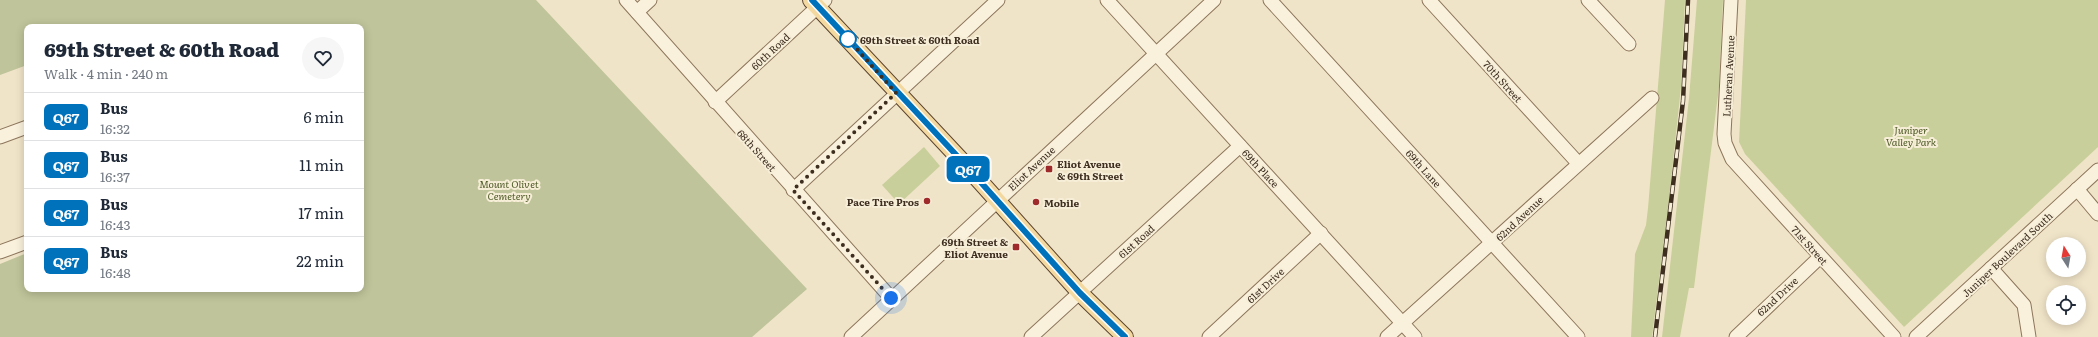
<!DOCTYPE html>
<html lang="en">
<head>
<meta charset="utf-8">
<style>
	:root { --surface:#fff; --page:#f6f6f7; --text:#1f2937; --muted:#747a83; --line:#e0e1e3 }
	body { margin:0; font-family:Literata,serif; background:var(--page); color:var(--text); height:100vh; display:flex; flex-direction:column; font-size:15px; white-space:nowrap }
	* { box-sizing:border-box; margin:0 }
	p { font-size:13px; color:var(--muted) }
	.icon { flex:none; width:22px; height:22px; fill:none; stroke:currentColor; stroke-width:2; stroke-linecap:round; stroke-linejoin:round }
	.map { position:relative; flex:1; overflow:hidden }
	.details { position:absolute; left:24px; top:24px; width:340px; height:268px; display:flex; flex-direction:column; background:var(--surface); border-radius:8px; box-shadow:0 2px 10px #0003 }
	.details>* { flex:none }
	.badge { padding:0 8px; border-radius:6px; font-size:14px; line-height:26px }
	.needle { width:26px; rotate:349deg }
	.fabs { position:absolute; left:2046px; top:237px; display:grid; gap:8px }
	.fabs a { display:grid; place-items:center; width:40px; height:40px; border-radius:50%; background:var(--surface); box-shadow:0 2px 10px #0003; font-size:20px }
	.you { position:absolute; width:20px; height:20px; margin:-10px; border:3px solid #fff; border-radius:50%; background:#1a73e8; box-shadow:0 0 0 6px #1a73e833 }
	.map>.badge { position:absolute; translate:-50% -50%; box-shadow:0 0 0 2px #fff }
	.round { display:grid; place-items:center; flex:none; width:42px; height:42px; border-radius:21px; background:var(--page) }
	.overview { display:flex; align-items:center; justify-content:space-between; height:68px; padding:0 20px }
	h1 { font-size:19px; font-weight:800; line-height:30px }
	ul { padding:0; list-style:none }
	li { display:flex; align-items:center; gap:12px; height:48px; padding:0 20px; border-top:1px solid var(--line) }
	li div { flex:1 }
	li b { display:block; font-size:15px }
	li em { font-style:normal }
	li .badge { min-width:44px; font-weight:700; text-align:center }
	.map>svg:first-child { display:block }
</style>
</head>
<body>
<div class="map">
<svg width="2098" height="337" viewBox="0 0 2098 337">
	<rect width="100%" height="100%" fill="#f0e4c8"/>
	<!-- green -->
	<g fill="#c9cf9b">
		<path d="M1665 0H1685L1681 87 1668 209 1652 337H1631L1635 254 1646 225 1648 208Z"/>
		<path d="M1697 0H1723L1719 87 1694 288H1689L1680 337H1662L1689 98Z"/>
		<path d="M1746 0H2098V147L1904 327 1745 154 1739 142Z"/>
		<path d="M924 147 940 166 899 204 882 185Z"/>
	</g>
	<!-- cemetery -->
	<path fill="#bfc49a" d="M0 0H536L807 289 752 337H0V264L27 253V289H361V27H27V65L0 75Z"/>
	<g fill="none" stroke-linecap="round" stroke-linejoin="round">
		<!-- minor casing -->
		<g stroke="#8d765c" stroke-width="15">
			<g id="minor">
				<path d="M626 0 891 298"/>
				<path d="M1107 0 1415 337"/>
				<path d="M1270 0 1578 337"/>
				<path d="M1429 0 1578 163"/>
				<path d="M1588 0 1629 44"/>
				<path d="M1731 0 1724 134 1725 143 1732 159 1894 337"/>
				<path d="M637 12 650 0"/>
				<path d="M715 102 825 0"/>
				<path d="M0 137 27 127"/>
				<path d="M2077 189 2098 214"/>
				<path d="M793 190 998 0"/>
				<path d="M0 252 27 242"/>
				<path d="M1991 268 2024 305 2029 337"/>
				<path d="M851 337 1214 0"/>
				<path d="M1031 337 1240 146"/>
				<path d="M1209 337 1321 233"/>
				<path d="M1387 337 1652 98"/>
				<path d="M1736 337 1820 257"/>
				<path d="M1916 337 2098 170"/>
			</g>
		</g>
		<!-- major casing -->
		<g stroke="#5b4430" stroke-width="18">
			<path id="major" d="M811 0 959 158 1080 293 1125 337"/>
		</g>
		<!-- minor -->
		<use href="#minor" stroke="#faf1dc" stroke-width="13"/>
		<!-- major -->
		<use href="#major" stroke="#f3d9a0" stroke-width="16"/>
		<!-- rail casing -->
		<g stroke="#3d2e20" stroke-width="4.5">
			<path id="rail" d="M1655 337 1683 101 1688 0"/>
		</g>
		<!-- rail -->
		<use href="#rail" stroke="#f7eed8" stroke-width="3" stroke-dasharray="9" stroke-linecap="butt"/>
	</g>
	<g fill="none" stroke-linecap="round" stroke-linejoin="round">
		<!-- line casing -->
		<g stroke="#fff" stroke-width="9">
			<path id="line" d="M812 0 959 158 1080 293 1125 337"/>
		</g>
		<!-- line -->
		<use href="#line" stroke="#0072bc" stroke-width="6"/>
		<!-- walk -->
		<path stroke="#3d2e20" stroke-width="4" stroke-dasharray="0 7.2" d="M848 39 896 93 793 190 891 298"/>
	</g>
	<!-- markers -->
	<circle fill="#fff" stroke="#0072bc" stroke-width="2" cx="848" cy="39" r="8"/>
	<g fill="#9e2a2b" stroke="#f7eed8" stroke-width="1.5">
		<rect x="1045" y="165" width="8" height="8" rx="2"/>
		<circle cx="927" cy="201" r="4"/>
		<circle cx="1036" cy="202" r="4"/>
		<rect x="1012" y="243" width="8" height="8" rx="2"/>
	</g>
	<g text-anchor="middle" dominant-baseline="central" stroke-width="4" stroke-linejoin="round" paint-order="stroke">
		<!-- stop labels -->
		<g font-size="10" font-weight="bold" fill="#3d2e20" stroke="#f7eed8" text-anchor="start">
			<text x="860" y="39">69th Street &amp; 60th Road</text>
		</g>
		<!-- street labels -->
		<g font-size="10" fill="#3d2e20" stroke="#f7eed8">
			<text transform="translate(770 51) rotate(-43)">60th Road</text>
			<text transform="translate(1728 76) rotate(-87)">Lutheran Avenue</text>
			<text transform="translate(1503 81) rotate(48)">70th Street</text>
			<text transform="translate(757 150) rotate(48)">68th Street</text>
			<text transform="translate(1031 168) rotate(-43)">Eliot Avenue</text>
			<text transform="translate(1261 168) rotate(47)">69th Place</text>
			<text transform="translate(1424 168) rotate(48)">69th Lane</text>
			<text transform="translate(1519 218) rotate(-43)">62nd Avenue</text>
			<text transform="translate(1136 241) rotate(-42)">61st Road</text>
			<text transform="translate(1810 245) rotate(48)">71st Street</text>
			<text transform="translate(2007 254) rotate(-43)">Juniper Boulevard South</text>
			<text transform="translate(1265 285) rotate(-43)">61st Drive</text>
			<text transform="translate(1777 296) rotate(-43)">62nd Drive</text>
		</g>
		<!-- park labels -->
		<g font-size="10" font-style="italic" fill="#4d5a26" stroke="#f7eed8">
			<text x="1911" y="129">Juniper<tspan x="1911" dy="12">Valley Park</tspan></text>
			<text x="509" y="183">Mount Olivet<tspan x="509" dy="12">Cemetery</tspan></text>
		</g>
		<!-- poi labels -->
		<g font-size="10" font-weight="bold" fill="#3d2e20" stroke="#f7eed8" text-anchor="start">
			<text x="1057" y="163">Eliot Avenue<tspan x="1057" dy="12">&amp; 69th Street</tspan></text>
			<text x="919" y="201" text-anchor="end">Pace Tire Pros</text>
			<text x="1044" y="202">Mobile</text>
			<text x="1008" y="241" text-anchor="end">69th Street &amp;<tspan x="1008" dy="12">Eliot Avenue</tspan></text>
		</g>
	</g>
</svg>
<div class="fabs">
<a><svg class="needle" viewBox="-14 -14 28 28"><path d="M0-13l5 13h-10z" fill="#e53935"/><path d="M0 13l5-13h-10z" fill="#747a83"/></svg></a>
<a><svg class="icon" aria-label="locate" viewBox="0 0 24 24"><circle cx="12" cy="12" r="6"/><path d="M12 2v4M12 18v4M2 12h4M18 12h4"/></svg></a>
</div>
<div class="you" style="left:891px;top:298px"></div>
<b class="badge" style="left:968px;top:169px;background:#0072bc;color:#fff">Q67</b>
<section class="details">
<div class="overview"><div><h1>69th Street &amp; 60th Road</h1><p>Walk · 4 min · 240 m</p></div><a class="round"><svg class="icon" aria-label="heart" viewBox="0 0 24 24"><path d="M12 20l-8-8c-3-5 5-10 8-4 3-6 11-1 8 4z"/></svg></a></div>
<ul>
<li><span class="badge" style="background:#0072bc;color:#fff">Q67</span><div><b>Bus</b><p>16:32</p></div><em>6 min</em></li>
<li><span class="badge" style="background:#0072bc;color:#fff">Q67</span><div><b>Bus</b><p>16:37</p></div><em>11 min</em></li>
<li><span class="badge" style="background:#0072bc;color:#fff">Q67</span><div><b>Bus</b><p>16:43</p></div><em>17 min</em></li>
<li><span class="badge" style="background:#0072bc;color:#fff">Q67</span><div><b>Bus</b><p>16:48</p></div><em>22 min</em></li>
</ul>
</section>
</div>
</body>
</html>
